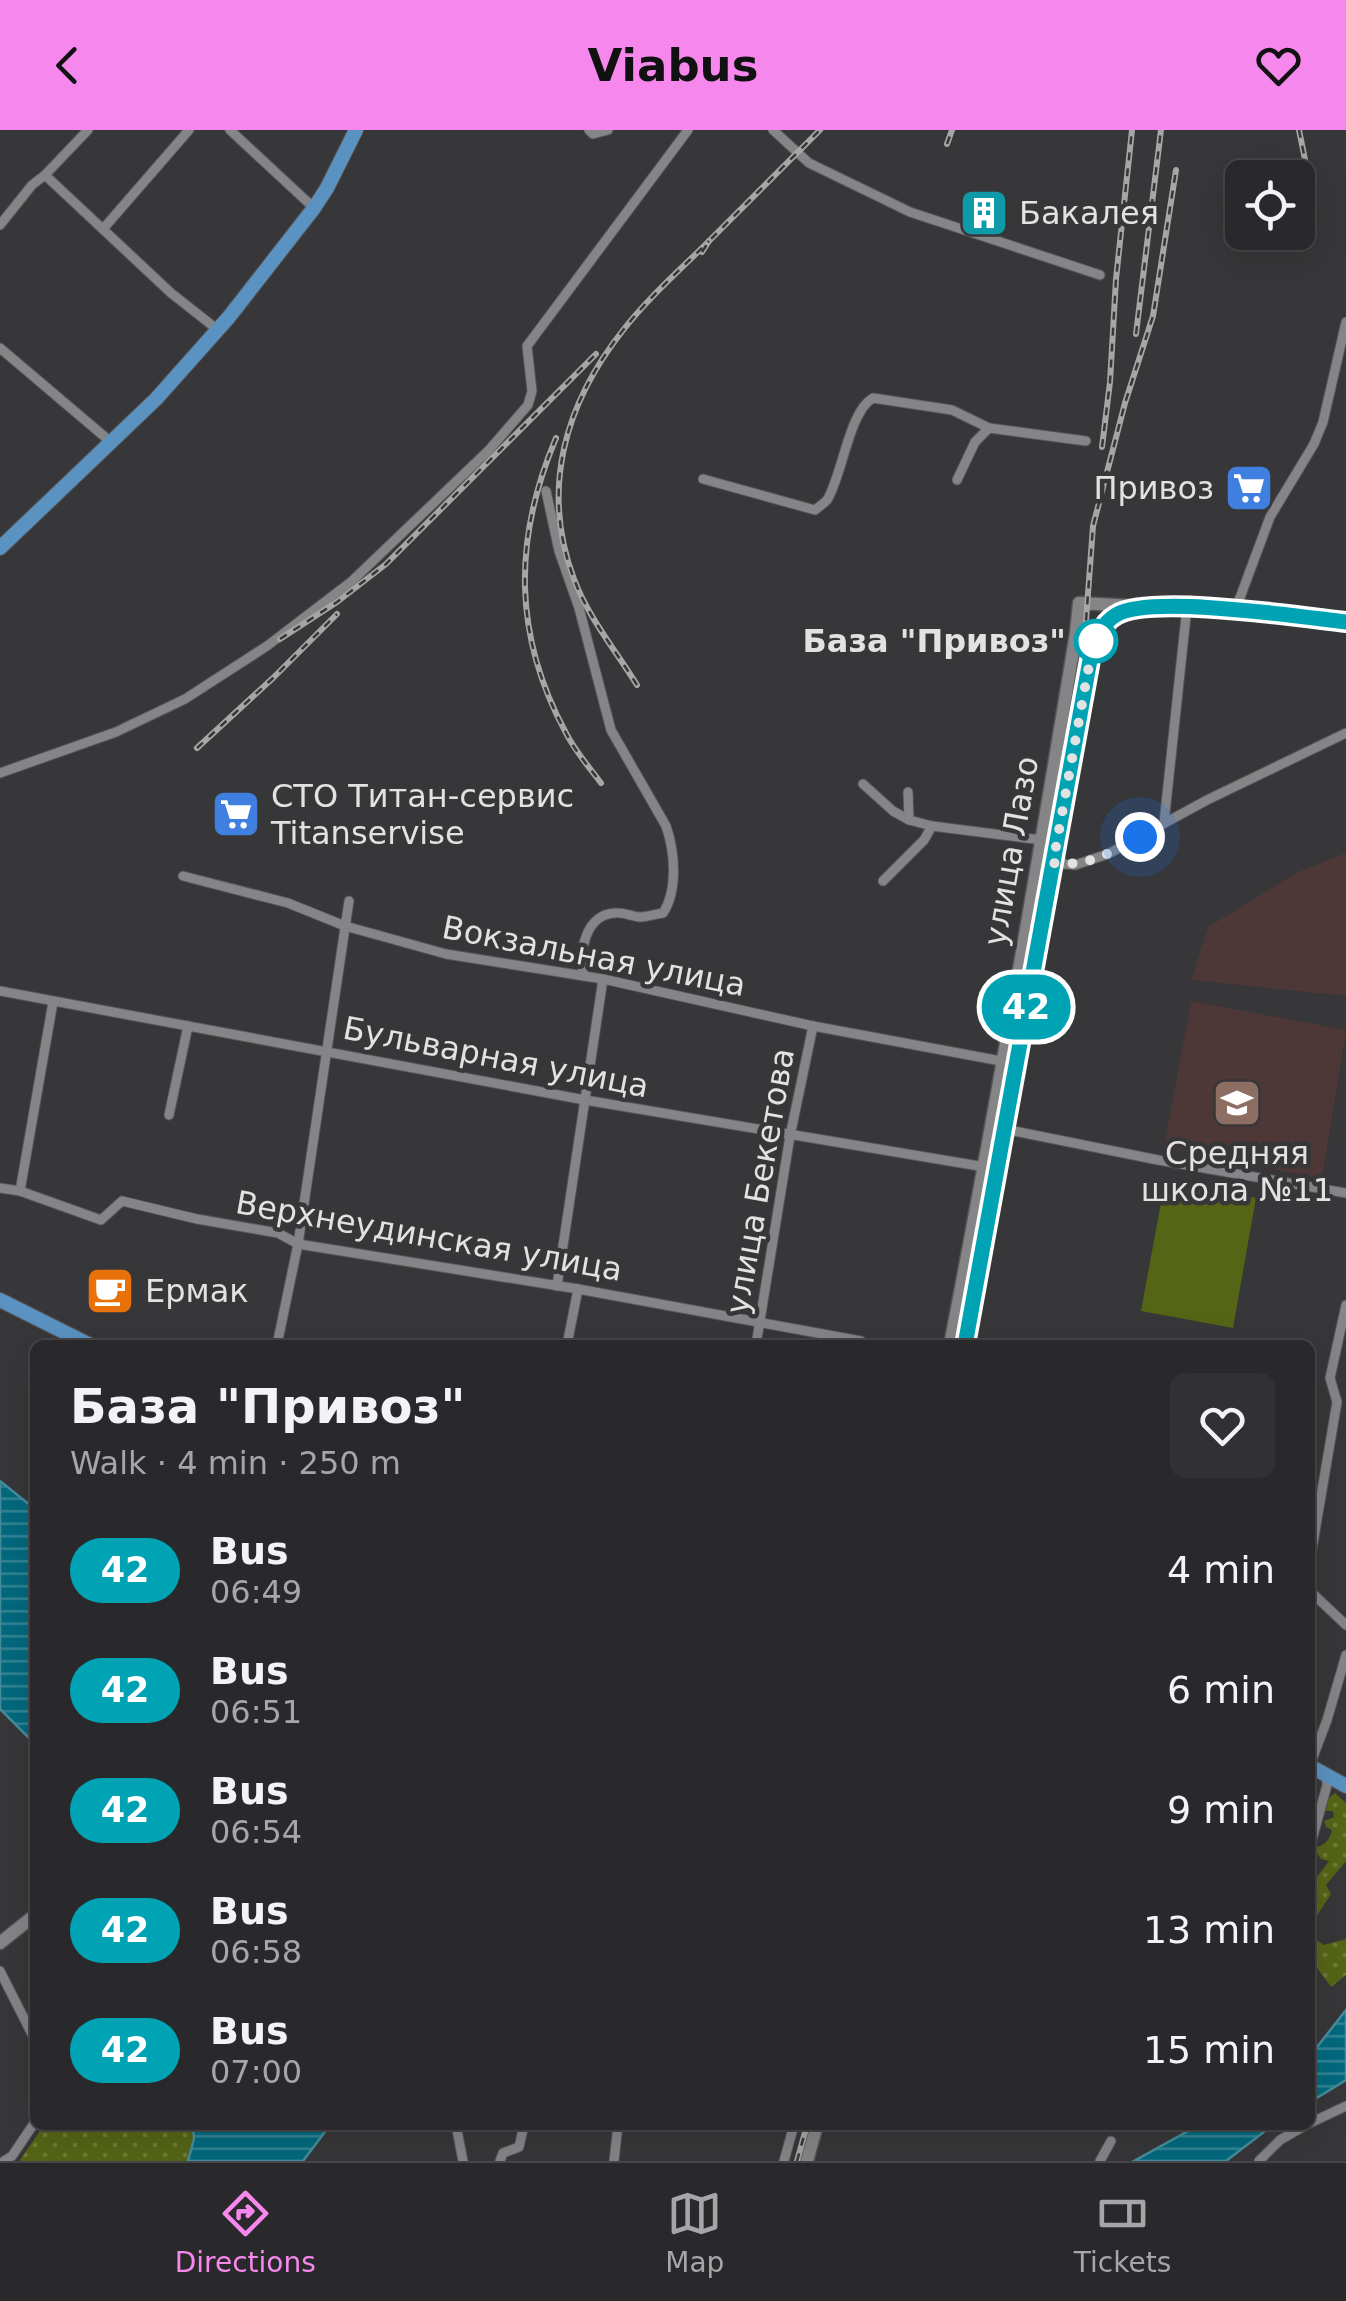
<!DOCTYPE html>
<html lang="en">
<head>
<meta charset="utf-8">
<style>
	:root { --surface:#29282a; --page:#313032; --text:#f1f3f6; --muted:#a5a6a8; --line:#454447; --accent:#f688ed }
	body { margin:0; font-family:"DejaVu Sans",sans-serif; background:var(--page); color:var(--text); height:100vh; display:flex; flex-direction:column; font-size:38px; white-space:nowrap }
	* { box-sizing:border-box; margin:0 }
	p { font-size:32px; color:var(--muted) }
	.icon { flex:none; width:55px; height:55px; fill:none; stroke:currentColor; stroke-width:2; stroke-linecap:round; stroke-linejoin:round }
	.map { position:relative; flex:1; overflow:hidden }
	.side { position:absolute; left:30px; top:1210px; width:1285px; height:790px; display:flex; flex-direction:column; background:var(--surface); border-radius:15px; box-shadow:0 10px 40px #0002,0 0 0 2px var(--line) }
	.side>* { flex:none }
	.badge { padding:0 20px; border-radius:32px; font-size:35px; line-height:65px }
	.buttons { position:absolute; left:1225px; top:30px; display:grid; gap:20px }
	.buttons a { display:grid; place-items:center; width:90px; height:90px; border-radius:15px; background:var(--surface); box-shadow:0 10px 40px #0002,0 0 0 2px var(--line); font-size:50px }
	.you { position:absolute; width:50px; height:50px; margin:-25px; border:8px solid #fff; border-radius:50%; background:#1a73e8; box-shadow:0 0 0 15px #1a73e833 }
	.map>.badge { position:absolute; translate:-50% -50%; box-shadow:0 0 0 5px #fff }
	.round { display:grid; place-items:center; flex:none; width:105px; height:105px; border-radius:15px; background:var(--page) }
	.headline { display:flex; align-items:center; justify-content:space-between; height:170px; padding:0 40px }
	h1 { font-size:48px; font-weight:700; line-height:75px }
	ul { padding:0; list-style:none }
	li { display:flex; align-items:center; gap:30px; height:120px; padding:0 40px }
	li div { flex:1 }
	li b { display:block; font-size:38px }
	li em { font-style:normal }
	li .badge { min-width:110px; font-weight:700; text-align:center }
	header { display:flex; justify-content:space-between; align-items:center; height:130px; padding:0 40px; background:var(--accent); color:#111; font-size:45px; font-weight:700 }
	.menu { display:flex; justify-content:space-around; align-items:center; height:140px; border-top:2px solid var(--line); background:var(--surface); font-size:28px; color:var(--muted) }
	.menu a { display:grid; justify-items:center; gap:5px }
	.menu .selected { color:var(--accent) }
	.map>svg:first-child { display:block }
</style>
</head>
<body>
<header><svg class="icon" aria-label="back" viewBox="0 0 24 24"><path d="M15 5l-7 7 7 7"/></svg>Viabus<svg class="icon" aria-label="heart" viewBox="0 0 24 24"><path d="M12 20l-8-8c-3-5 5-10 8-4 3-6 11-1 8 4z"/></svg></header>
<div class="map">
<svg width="1346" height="2031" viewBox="0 0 1346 2031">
	<defs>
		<pattern id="grass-dots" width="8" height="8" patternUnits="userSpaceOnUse" patternTransform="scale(2.5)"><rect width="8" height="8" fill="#556516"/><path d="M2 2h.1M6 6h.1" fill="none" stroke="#6d7b38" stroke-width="1.8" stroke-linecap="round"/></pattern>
		<pattern id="water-rules" width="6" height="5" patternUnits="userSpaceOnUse" patternTransform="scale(2.5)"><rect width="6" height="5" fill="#03697e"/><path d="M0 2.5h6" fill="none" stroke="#348596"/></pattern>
	</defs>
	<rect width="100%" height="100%" fill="#373638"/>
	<!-- education -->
	<g fill="#4d3837">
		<path d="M1346 723V866L1191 850 1208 797 1296 743Z"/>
		<path d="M1191 871 1346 900 1322 1049 1164 1017Z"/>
	</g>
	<!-- grass -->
	<g fill="url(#grass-dots)">
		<path d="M1335 1663 1346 1673V1731L1326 1755 1331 1764 1310 1796V1780L1318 1766 1311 1755 1329 1731 1321 1729 1316 1722 1317 1717C1326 1714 1330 1709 1332 1700L1326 1697 1324 1691 1334 1687 1333 1681H1325L1326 1670Z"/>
		<path d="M1310 1806 1324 1815 1346 1809V1845L1331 1857 1310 1828Z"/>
		<path d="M44 1995H193L194 2008 188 2031H21L20 2030Z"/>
	</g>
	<!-- pitch -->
	<path fill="#556516" d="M1165 1051 1256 1068 1233 1198 1141 1181Z"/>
	<!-- water -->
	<g fill="url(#water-rules)" stroke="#468d9c" stroke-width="2.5">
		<path d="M0 1351 35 1379V1614L0 1579Z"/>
		<path d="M1346 1880V1950L1310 1972V1926Z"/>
		<path d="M193 1995H330L303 2031H188L194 2009Z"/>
		<path d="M1199 1995H1273L1226 2031H1134Z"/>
	</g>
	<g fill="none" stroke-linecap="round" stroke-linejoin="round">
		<!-- street casing -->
		<g stroke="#555456" stroke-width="11">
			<g id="street">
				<path d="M230 0 314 78"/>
				<path d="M589 0 593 4 608 0"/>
				<path d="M773 0 809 33 910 82 1100 145"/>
				<path d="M45 45 171 163 218 200"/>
				<path d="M0 95 32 55 45 45 88 0"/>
				<path d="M103 99 189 0"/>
				<path d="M0 218 112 313"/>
				<path d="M703 349 815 380C818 377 825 373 827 370 842 347 849 281 873 268L952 280 989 298 1086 311"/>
				<path d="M957 350 975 312 989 298"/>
				<path d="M546 361 559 421 579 478 611 600 666 696C675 722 678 760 663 783 655 784 647 787 639 787 631 786 623 782 615 783 585 784 578 824 584 846"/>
				<path d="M1235 481 1270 387 1314 314 1323 292 1346 192"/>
				<path d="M0 643 116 602 185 569 267 516 352 451 489 320 528 275 532 261 527 216 688 0"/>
				<path d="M863 654 893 681 909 690 932 696 1042 710"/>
				<path d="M908 662 909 690"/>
				<path d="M1164 693 1187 477"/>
				<path d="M1053 733 1075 735 1108 724 1207 670 1346 603"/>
				<path d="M183 746 288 773 345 796 446 824 603 849 813 896 1001 931"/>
				<path d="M883 751 924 710 932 696"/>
				<path d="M0 861 585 970 985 1037"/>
				<path d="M169 985 188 896"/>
				<path d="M1004 999 1158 1030 1346 1063"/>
				<path d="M0 1058 20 1061 101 1090 122 1071 197 1089 278 1103 298 1114 578 1159 861 1211"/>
				<path d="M20 1061 53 872"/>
				<path d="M557 1156 603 849"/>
				<path d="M277 1215 298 1114 349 771"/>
				<path d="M567 1215 578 1159"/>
				<path d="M756 1215 790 1006 813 896"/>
				<path d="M1310 1431 1337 1272 1330 1248 1346 1175"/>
				<path d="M1310 1461 1346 1495"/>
				<path d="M1310 1635 1327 1590 1346 1525"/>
				<path d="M1310 1717 1327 1655 1326 1644"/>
				<path d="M0 1841 35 1910"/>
				<path d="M1310 1993 1346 1976"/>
				<path d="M456 1995 463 2031"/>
				<path d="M4 2031 12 2026 35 1992"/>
				<path d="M500 2031 503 2023 519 2017 524 1995"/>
				<path d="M614 2031 618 1995"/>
				<path d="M784 2031 794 1995"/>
				<path d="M1100 2031 1111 2011"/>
				<path d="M1259 2031 1280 2010 1306 1995"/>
			</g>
		</g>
		<!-- secondary casing -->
		<g stroke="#555456" stroke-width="15">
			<g id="secondary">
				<path d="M950 1215C996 978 1037 740 1076 503L1079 473 1133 476"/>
				<path d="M966 1215 1090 530C1095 513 1100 495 1116 485 1151 464 1301 488 1346 492"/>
				<path d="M0 1813 35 1785"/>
				<path d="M807 2031 817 1995"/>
			</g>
		</g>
		<!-- primary casing -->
		<g stroke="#555456" stroke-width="16">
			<g id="primary">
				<path d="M0 418 156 269 229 187 314 78 327 58 356 0"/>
				<path d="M0 1170 90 1215"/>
				<path d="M1310 1636 1346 1656"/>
			</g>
		</g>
		<!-- street -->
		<use href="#street" stroke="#858487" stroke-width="9"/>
		<!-- secondary -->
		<use href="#secondary" stroke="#858487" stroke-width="12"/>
		<!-- primary -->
		<use href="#primary" stroke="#5a92c1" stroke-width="14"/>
		<!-- rail casing -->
		<g stroke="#a6a6a7" stroke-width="6">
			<g id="rail">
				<path d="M1299 0 1314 74"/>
				<path d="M947 14 952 0"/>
				<path d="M702 122 709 111 820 0"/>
				<path d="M1136 204 1161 0"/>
				<path d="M556 308C513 410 513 505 566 603 575 621 589 637 601 653"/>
				<path d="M1102 317 1110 252 1116 149 1132 0"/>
				<path d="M280 509 337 472 386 434 596 224"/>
				<path d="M637 555C616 521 588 487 574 449 540 359 565 273 624 199 649 167 680 140 709 111"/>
				<path d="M197 618 273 548 337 484"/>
				<path d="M959 1215 1082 545 1093 396 1125 273 1153 186 1176 40"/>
				<path d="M797 2031 807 1995"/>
			</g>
		</g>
		<!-- rail -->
		<use href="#rail" stroke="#373638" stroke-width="2.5" stroke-dasharray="8" stroke-linecap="butt"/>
	</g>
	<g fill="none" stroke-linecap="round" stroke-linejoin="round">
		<!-- line casing -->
		<g stroke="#fff" stroke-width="22">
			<path id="line" d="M965 1215 1090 530C1095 513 1100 494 1116 485 1150 464 1301 487 1346 492"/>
		</g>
		<!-- line -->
		<use href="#line" stroke="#00a3b4" stroke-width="15"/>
		<!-- walk -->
		<path stroke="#e2e2e3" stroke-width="10" stroke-dasharray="0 18" d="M1096 511 1097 508 1090 530 1053 733C1089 737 1109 723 1140 707"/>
	</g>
	<!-- icons -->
	<defs>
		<g id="building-square" transform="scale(2.5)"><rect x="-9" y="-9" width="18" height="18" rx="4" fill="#0f9aa8" stroke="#373638"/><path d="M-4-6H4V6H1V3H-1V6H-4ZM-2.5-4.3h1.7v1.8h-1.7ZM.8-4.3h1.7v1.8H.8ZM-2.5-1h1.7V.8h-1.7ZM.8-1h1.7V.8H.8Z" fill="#fff"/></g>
		<g id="supermarket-square" transform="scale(2.5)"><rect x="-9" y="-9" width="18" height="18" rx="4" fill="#3f7fe0" stroke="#373638"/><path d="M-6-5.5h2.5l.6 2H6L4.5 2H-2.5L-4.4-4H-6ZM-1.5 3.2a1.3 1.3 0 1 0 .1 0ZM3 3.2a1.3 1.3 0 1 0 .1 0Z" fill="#fff"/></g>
		<g id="school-square" transform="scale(2.5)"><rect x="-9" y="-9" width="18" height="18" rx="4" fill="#8d6e63" stroke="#373638"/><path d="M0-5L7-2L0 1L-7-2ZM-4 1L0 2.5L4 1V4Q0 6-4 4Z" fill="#fff"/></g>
		<g id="cafe-square" transform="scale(2.5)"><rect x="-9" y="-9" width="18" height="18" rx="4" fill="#e8710a" stroke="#373638"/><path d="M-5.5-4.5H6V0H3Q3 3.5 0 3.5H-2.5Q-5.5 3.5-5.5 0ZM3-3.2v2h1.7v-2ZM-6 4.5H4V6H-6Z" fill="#fff"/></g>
	</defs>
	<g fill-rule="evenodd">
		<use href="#building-square" x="984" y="83"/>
		<use href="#supermarket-square" x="1249" y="358"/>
		<use href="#supermarket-square" x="236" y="684"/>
		<use href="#school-square" x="1237" y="973"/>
		<use href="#cafe-square" x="110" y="1161"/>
	</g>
	<!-- markers -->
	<circle fill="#fff" stroke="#00a3b4" stroke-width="5" cx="1096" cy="511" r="20"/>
	<g text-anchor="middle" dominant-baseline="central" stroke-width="9" stroke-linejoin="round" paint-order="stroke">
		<!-- poi labels -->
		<g font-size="32" fill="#e2e2e3" stroke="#373638" text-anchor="start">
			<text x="1019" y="83">Бакалея</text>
			<text x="1214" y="358" text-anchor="end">Привоз</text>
			<text x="271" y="666">СТО Титан-сервис<tspan x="271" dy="37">Titanservise</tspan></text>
			<text x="1237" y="1023" text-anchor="middle">Средняя<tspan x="1237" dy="37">школа №11</tspan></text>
			<text x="145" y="1161">Ермак</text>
		</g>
		<!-- stop labels -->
		<g font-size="32" font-weight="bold" fill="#e2e2e3" stroke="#373638" text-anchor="end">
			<text x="1066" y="511">База "Привоз"</text>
		</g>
		<!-- street labels -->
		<g font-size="32" fill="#e2e2e3" stroke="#373638">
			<text transform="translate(1011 721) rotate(-80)">улица Лазо</text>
			<text transform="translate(594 826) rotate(11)">Вокзальная улица</text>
			<text transform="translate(496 927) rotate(11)">Бульварная улица</text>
			<text transform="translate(760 1051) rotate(-80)">улица Бекетова</text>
			<text transform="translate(429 1106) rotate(10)">Верхнеудинская улица</text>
		</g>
	</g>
</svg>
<div class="buttons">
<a><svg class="icon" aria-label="locate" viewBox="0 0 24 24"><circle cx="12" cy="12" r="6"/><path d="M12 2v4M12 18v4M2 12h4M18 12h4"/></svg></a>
</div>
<div class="you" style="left:1140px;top:707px"></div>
<b class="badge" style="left:1026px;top:877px;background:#00a3b4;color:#fff">42</b>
<section class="side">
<div class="headline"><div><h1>База &quot;Привоз&quot;</h1><p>Walk · 4 min · 250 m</p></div><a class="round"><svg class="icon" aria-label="heart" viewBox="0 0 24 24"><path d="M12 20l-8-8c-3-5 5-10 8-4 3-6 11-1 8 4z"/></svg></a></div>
<ul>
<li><span class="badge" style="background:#00a3b4;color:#fff">42</span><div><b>Bus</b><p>06:49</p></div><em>4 min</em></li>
<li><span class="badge" style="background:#00a3b4;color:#fff">42</span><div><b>Bus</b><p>06:51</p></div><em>6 min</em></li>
<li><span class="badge" style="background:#00a3b4;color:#fff">42</span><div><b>Bus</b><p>06:54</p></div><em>9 min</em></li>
<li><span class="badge" style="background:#00a3b4;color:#fff">42</span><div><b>Bus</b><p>06:58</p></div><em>13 min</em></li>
<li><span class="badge" style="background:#00a3b4;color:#fff">42</span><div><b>Bus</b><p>07:00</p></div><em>15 min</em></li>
</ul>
</section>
</div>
<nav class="menu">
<a class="selected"><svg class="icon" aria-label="directions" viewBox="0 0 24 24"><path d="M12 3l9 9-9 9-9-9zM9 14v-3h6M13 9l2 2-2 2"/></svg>Directions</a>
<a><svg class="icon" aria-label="map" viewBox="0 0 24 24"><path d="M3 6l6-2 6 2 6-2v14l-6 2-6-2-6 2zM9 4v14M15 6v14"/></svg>Map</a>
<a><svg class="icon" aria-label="tickets" viewBox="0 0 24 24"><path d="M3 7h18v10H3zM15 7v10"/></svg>Tickets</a>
</nav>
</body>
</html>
